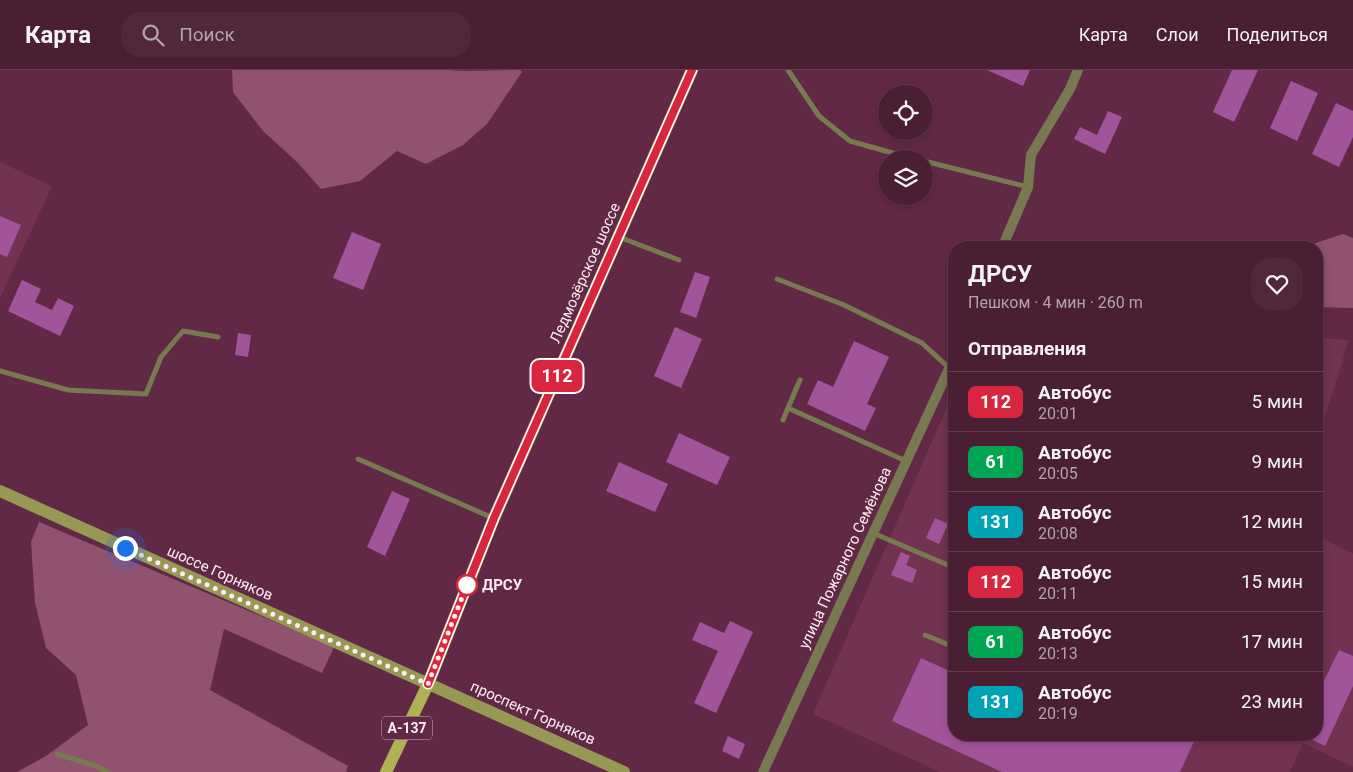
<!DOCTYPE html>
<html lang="ru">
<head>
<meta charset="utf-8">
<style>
	:root { --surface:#4a1f34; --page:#51273c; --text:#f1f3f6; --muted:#b2a2ac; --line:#613d4f }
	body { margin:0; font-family:Roboto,sans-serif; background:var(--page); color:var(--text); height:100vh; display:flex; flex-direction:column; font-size:19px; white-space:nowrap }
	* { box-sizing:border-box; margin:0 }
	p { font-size:16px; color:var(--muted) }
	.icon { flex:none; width:28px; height:28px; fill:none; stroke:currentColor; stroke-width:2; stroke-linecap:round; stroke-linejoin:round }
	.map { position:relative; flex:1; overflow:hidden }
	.sheet { position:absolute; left:948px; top:171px; width:375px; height:500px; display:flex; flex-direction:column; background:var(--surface); border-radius:20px; box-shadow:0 2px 8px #0003,0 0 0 1px var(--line) }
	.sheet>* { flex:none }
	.badge { padding:0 10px; border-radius:8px; font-size:18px; line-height:32px }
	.fabs { position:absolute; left:878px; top:15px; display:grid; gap:10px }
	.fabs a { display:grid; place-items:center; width:55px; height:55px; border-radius:50%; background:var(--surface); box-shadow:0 2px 8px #0003,0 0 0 1px var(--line); font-size:25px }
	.you { position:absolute; width:25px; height:25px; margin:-12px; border:4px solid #fff; border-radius:50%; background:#1a73e8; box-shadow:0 0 0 8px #1a73e833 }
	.map>.badge { position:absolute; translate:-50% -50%; box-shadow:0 0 0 2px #fff }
	h2 { padding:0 20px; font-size:19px; line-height:45px }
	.round { display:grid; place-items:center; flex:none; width:52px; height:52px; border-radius:20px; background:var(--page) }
	.head { display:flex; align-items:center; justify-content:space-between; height:85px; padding:0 20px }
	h1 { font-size:24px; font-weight:700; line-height:38px }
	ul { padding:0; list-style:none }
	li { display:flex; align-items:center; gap:15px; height:60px; padding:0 20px; border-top:1px solid var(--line) }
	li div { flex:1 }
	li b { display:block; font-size:19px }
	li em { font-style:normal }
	li .badge { min-width:55px; font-weight:700; text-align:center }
	header { display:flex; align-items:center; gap:30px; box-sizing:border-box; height:70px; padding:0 25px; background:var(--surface); border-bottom:1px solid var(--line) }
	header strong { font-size:24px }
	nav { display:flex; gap:28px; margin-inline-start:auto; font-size:18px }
	.search { width:350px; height:45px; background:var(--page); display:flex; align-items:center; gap:12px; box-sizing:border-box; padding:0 18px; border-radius:20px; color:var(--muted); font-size:19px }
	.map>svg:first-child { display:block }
</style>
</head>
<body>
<header>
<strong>Карта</strong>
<div class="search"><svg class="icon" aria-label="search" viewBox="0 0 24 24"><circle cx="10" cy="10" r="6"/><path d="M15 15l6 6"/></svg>Поиск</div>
<nav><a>Карта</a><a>Слои</a><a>Поделиться</a></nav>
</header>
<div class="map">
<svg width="1353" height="702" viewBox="0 0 1353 702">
	<rect width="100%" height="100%" fill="#622946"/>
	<!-- built -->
	<g fill="#723252">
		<path d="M0 92 52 116 0 228Z"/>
		<path d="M1316 268 1349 270 1316 375Z"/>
		<path d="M954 321V665H1316V465L1353 484V697L1303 673 1290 702H940L813 644Z"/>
	</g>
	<!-- green -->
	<g fill="#90526f">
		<path d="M232 0H446C471 2 495 0 520 0L522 2 487 54 463 75 426 94 397 81 360 111 321 119 298 93 263 61 233 22Z"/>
		<path d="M1343 164 1353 168V238L1316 237V178L1304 177Z"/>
		<path d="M39 452 334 577 322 603 224 559 210 620 348 696 346 702H17L46 686 88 655 76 605 46 578 35 533 31 472Z"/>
	</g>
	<!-- building -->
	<g fill="#a2549b">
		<path d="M987 0H1030L1023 16Z"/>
		<path d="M1232 0H1258L1234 52 1213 42Z"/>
		<path d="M1291 11 1318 23 1297 71 1270 58Z"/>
		<path d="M1336 33 1353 41V67L1339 97 1312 84Z"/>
		<path d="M1108 41 1122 47 1105 84 1074 69 1080 57 1097 65Z"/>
		<path d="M0 146 21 155 7 187 0 184Z"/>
		<path d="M352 162 381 174 363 220 333 208Z"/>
		<path d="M695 202 710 207 696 248 680 242Z"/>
		<path d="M22 210 41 219 35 232 52 240 58 228 74 236 60 266 8 241Z"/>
		<path d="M675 257 702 269 681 318 654 306Z"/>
		<path d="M238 263 251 265 248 287 235 285Z"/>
		<path d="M854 271 889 287 867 334 876 338 865 361 807 334 818 310 833 317Z"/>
		<path d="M679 363 730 387 717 415 666 392Z"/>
		<path d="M619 392 668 414 655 442 606 421Z"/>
		<path d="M392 421 410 429 385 486 367 477Z"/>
		<path d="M935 448 948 454 939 474 926 468Z"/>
		<path d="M901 482 910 486 906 495 917 500 912 513 891 505Z"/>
		<path d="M730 551 753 562 716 643 694 633 718 581 692 570 700 552 724 563Z"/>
		<path d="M1339 580 1353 586V616L1325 676 1302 665H1316V627Z"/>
		<path d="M921 588 954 603V665H1197L1180 702H1002L892 651Z"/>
		<path d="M728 666 745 674 739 689 722 681Z"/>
	</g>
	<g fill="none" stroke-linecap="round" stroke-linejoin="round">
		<!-- lane -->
		<g stroke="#777a4f" stroke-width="5">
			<path d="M788 0 819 46 850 71 914 89"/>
			<path d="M924 91 1028 117"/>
			<path d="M619 167 679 190"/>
			<path d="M777 209 844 235 922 273 949 298"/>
			<path d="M0 301 68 320 146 324 161 287 183 261 218 267"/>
			<path d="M788 338 800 310"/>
			<path d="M783 350 788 338 906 391"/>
			<path d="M358 389 493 448"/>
			<path d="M873 463 950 496 954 487"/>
			<path d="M925 565 954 577"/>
			<path d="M57 684 96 696 108 702"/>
		</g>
		<!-- street -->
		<g stroke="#777a4f" stroke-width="10">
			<path d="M1002 178 1028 117 1031 85 1070 19 1078 0"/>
			<path d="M763 702 954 288"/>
		</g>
		<!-- secondary -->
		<path stroke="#969953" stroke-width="12" d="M0 421 624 702"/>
		<!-- primary -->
		<path stroke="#aeb154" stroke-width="12" d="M386 702 428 614 494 448 692 0"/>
	</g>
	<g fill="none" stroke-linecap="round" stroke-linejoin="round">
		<!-- line casing -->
		<g stroke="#fff" stroke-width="11">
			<path id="line" d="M428 614 494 448 692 0"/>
		</g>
		<!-- line -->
		<use href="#line" stroke="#d7263d" stroke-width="8"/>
		<!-- walk -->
		<path stroke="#fcedf3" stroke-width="5" stroke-dasharray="0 9" d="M125 478 428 614 467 515"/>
	</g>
	<!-- markers -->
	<circle fill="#fff" stroke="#d7263d" stroke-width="2.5" cx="467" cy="515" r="10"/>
	<g text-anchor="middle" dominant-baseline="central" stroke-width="4" stroke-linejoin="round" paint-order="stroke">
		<!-- shield labels -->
		<rect fill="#622946" stroke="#ceb2bf" stroke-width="1" x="382" y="646.5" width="50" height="23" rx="4"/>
		<g font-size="14" font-weight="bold" fill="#fcedf3">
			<text x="407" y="658">А-137</text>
		</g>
		<!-- street labels -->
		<g font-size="15" fill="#fcedf3" stroke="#622946">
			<text transform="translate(585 203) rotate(-66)">Ледмозёрское шоссе</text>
			<text transform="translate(845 488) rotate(-65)">улица Пожарного Семёнова</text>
			<text transform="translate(220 503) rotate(24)">шоссе Горняков</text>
			<text transform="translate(533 643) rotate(24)">проспект Горняков</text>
		</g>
		<!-- stop labels -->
		<g font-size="15" font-weight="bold" fill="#fcedf3" stroke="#622946" text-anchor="start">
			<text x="482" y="515">ДРСУ</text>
		</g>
	</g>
</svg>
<div class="fabs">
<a><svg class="icon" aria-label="locate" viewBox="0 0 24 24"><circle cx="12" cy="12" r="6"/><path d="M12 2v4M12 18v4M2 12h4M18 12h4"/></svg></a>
<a><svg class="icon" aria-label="layers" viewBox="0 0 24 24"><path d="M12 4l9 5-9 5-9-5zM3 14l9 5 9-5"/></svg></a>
</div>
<div class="you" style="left:125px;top:478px"></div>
<b class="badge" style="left:557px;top:306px;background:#d7263d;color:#fff">112</b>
<section class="sheet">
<div class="head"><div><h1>ДРСУ</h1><p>Пешком · 4 мин · 260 m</p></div><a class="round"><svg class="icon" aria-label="heart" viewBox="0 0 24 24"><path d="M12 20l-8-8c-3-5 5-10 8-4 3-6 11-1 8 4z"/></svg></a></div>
<h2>Отправления</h2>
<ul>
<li><span class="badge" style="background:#d7263d;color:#fff">112</span><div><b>Автобус</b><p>20:01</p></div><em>5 мин</em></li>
<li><span class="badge" style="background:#00a651;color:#fff">61</span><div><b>Автобус</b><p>20:05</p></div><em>9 мин</em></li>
<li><span class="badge" style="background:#00a3b4;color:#fff">131</span><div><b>Автобус</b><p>20:08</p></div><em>12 мин</em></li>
<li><span class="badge" style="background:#d7263d;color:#fff">112</span><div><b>Автобус</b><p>20:11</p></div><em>15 мин</em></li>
<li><span class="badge" style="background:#00a651;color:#fff">61</span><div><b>Автобус</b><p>20:13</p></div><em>17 мин</em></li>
<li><span class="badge" style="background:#00a3b4;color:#fff">131</span><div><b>Автобус</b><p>20:19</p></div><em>23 мин</em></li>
</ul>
</section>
</div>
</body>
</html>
